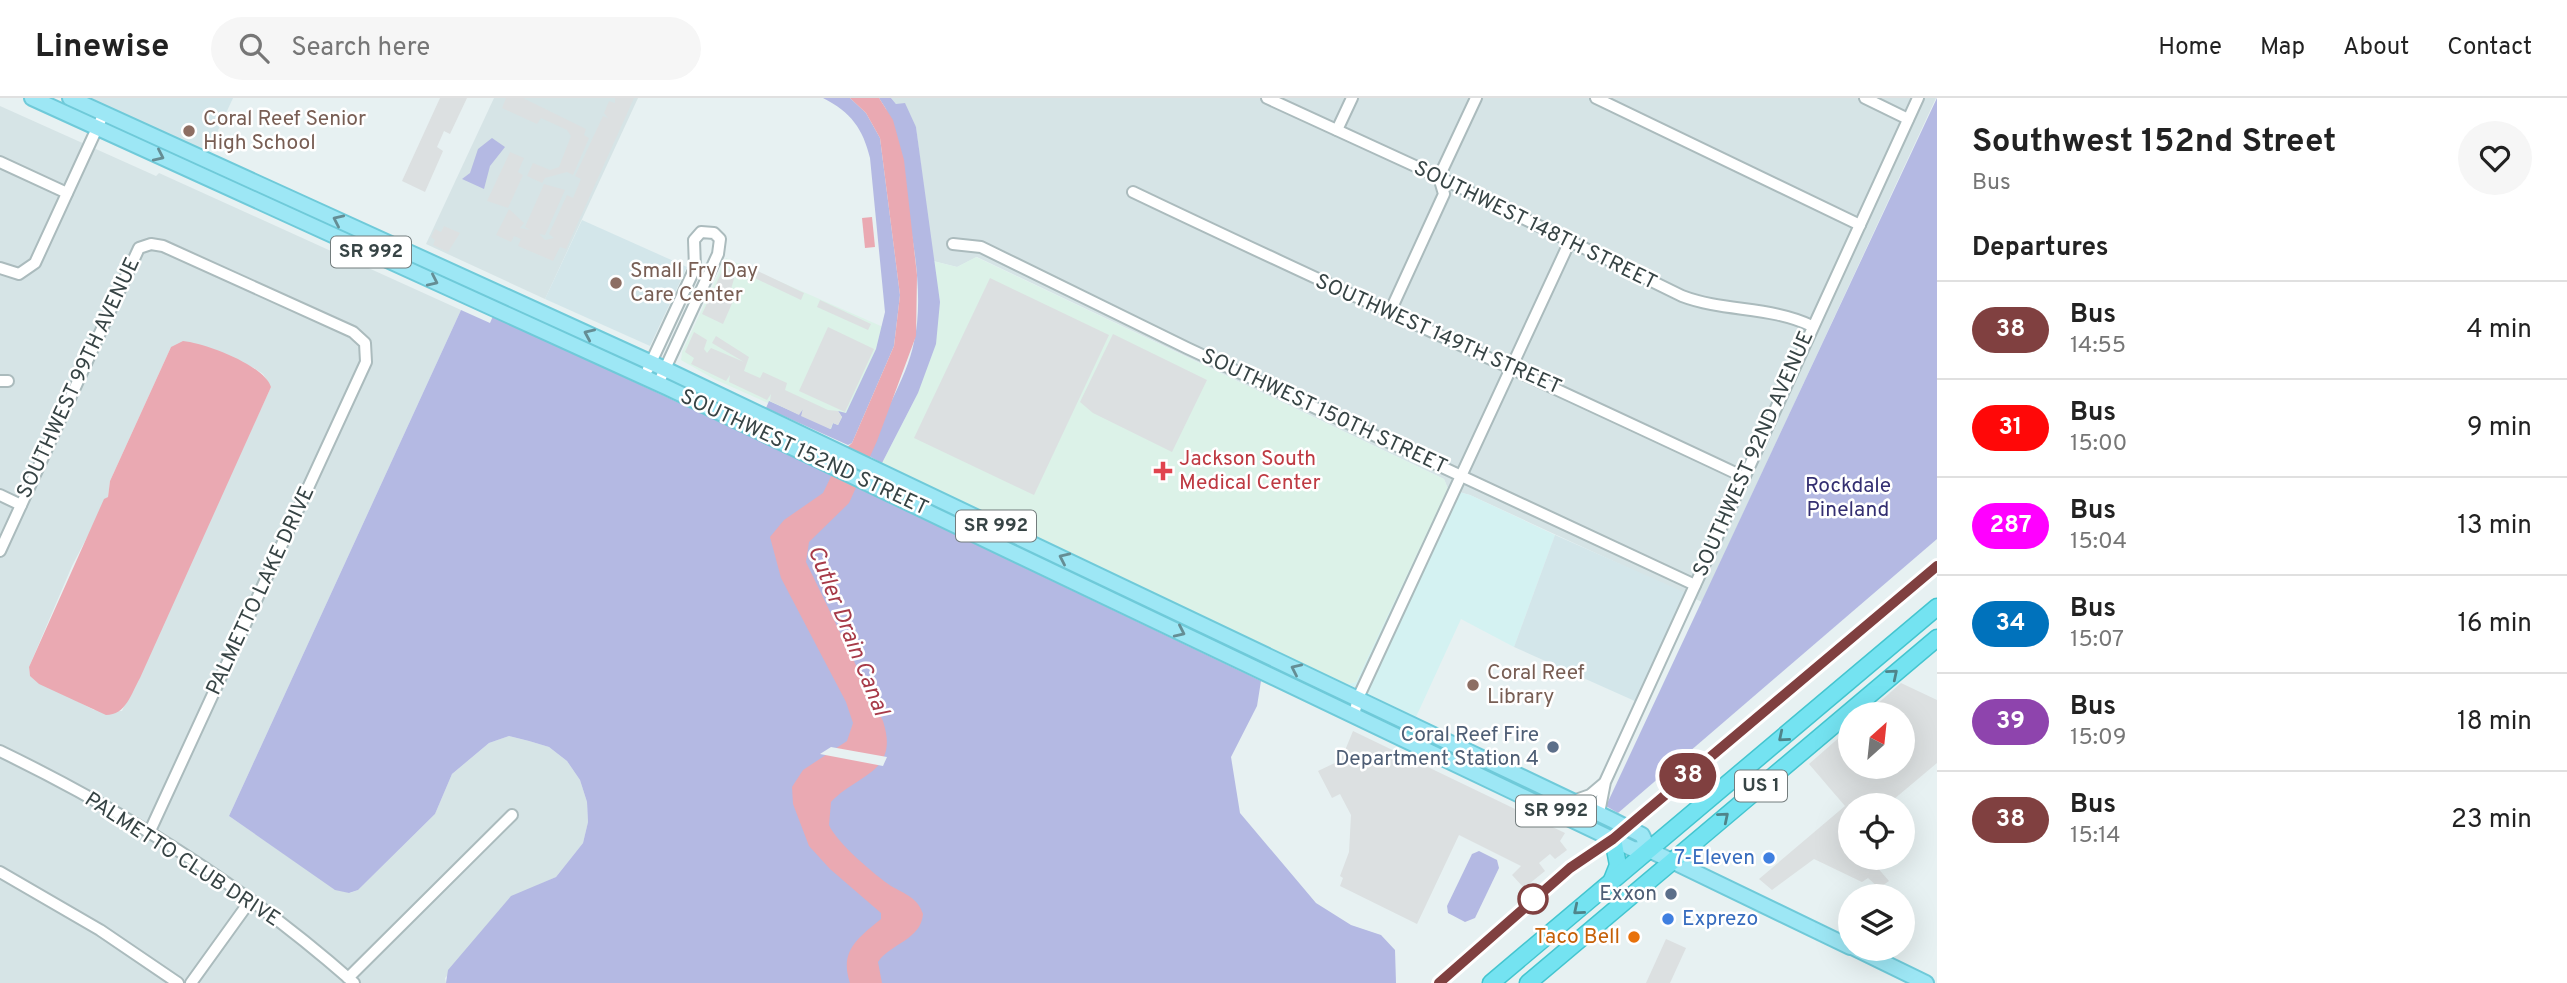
<!DOCTYPE html>
<html lang="en">
<head>
<meta charset="utf-8">
<style>
	:root { --surface:#fff; --page:#f6f6f6; --text:#222; --muted:#767676; --line:#e0e0e0 }
	body { margin:0; font-family:Overpass,sans-serif; background:var(--page); color:var(--text); height:100vh; display:flex; flex-direction:column; font-size:26px; white-space:nowrap }
	* { box-sizing:border-box; margin:0 }
	p { font-size:23px; color:var(--muted) }
	.icon { flex:none; width:38px; height:38px; fill:none; stroke:currentColor; stroke-width:2; stroke-linecap:round; stroke-linejoin:round }
	.map { position:relative; flex:1; overflow:hidden }
	.side { display:flex; flex-direction:column; background:var(--surface); width:630px }
	.side>* { flex:none }
	.badge { padding:0 14px; border-radius:23px; font-size:24px; line-height:46px }
	.needle { width:46px; rotate:27deg }
	.fabs { position:absolute; left:1838px; top:604px; display:grid; gap:14px }
	.fabs a { display:grid; place-items:center; width:77px; height:77px; border-radius:50%; background:var(--surface); box-shadow:0 7px 28px #0002; font-size:35px }
	.map>.badge { position:absolute; translate:-50% -50%; box-shadow:0 0 0 4px #fff }
	h2 { padding:0 35px; font-size:26px; line-height:63px }
	.round { display:grid; place-items:center; flex:none; width:74px; height:74px; border-radius:37px; background:var(--page) }
	.head { display:flex; align-items:center; justify-content:space-between; height:119px; padding:0 35px }
	h1 { font-size:33px; font-weight:700; line-height:52px }
	ul { padding:0; list-style:none }
	li { display:flex; align-items:center; gap:21px; height:98px; padding:0 35px; border-top:2px solid var(--line) }
	li div { flex:1 }
	li b { display:block; font-size:26px }
	li em { font-style:normal }
	li .badge { min-width:77px; font-weight:700; text-align:center }
	header { display:flex; align-items:center; gap:42px; box-sizing:border-box; height:98px; padding:0 35px; background:var(--surface); border-bottom:2px solid var(--line) }
	header strong { font-size:33px }
	nav { display:flex; gap:38px; margin-inline-start:auto; font-size:24px }
	.search { width:490px; height:63px; background:var(--page); display:flex; align-items:center; gap:18px; box-sizing:border-box; padding:0 24px; border-radius:38px; color:var(--muted); font-size:26px }
	main { display:flex; flex:1; min-height:0 }
	.map>svg:first-child { display:block }
</style>
</head>
<body>
<header>
<strong>Linewise</strong>
<div class="search"><svg class="icon" aria-label="search" viewBox="0 0 24 24"><circle cx="10" cy="10" r="6"/><path d="M15 15l6 6"/></svg>Search here</div>
<nav><a>Home</a><a>Map</a><a>About</a><a>Contact</a></nav>
</header>
<main>
<div class="map">
<svg width="1937" height="885" viewBox="0 0 1937 885">
	<rect width="100%" height="100%" fill="#e7f1f2"/>
	<!-- residential -->
	<g fill="#d6e4e6" fill-rule="evenodd">
		<path d="M494 0H638L545 201 426 146Z"/>
		<path d="M891 0H1936L1702 504 1470 397 1448 391 1444 381 977 159 957 169 933 163 916 29Z"/>
		<path d="M0 8 156 78 159 75 461 212 229 718 335 791 350 795 358 792 435 716 452 676 489 645 509 638 529 643 549 649 567 663 580 682 587 704 588 724 583 745 556 779 538 787 445 880 446 885H0ZM171 249 215 252 254 270 263 276 271 289 122 613 94 612 30 578 29 569 72 468 108 399 110 383Z"/>
	</g>
	<!-- commercial -->
	<path fill="#d4f2f2" d="M1448 391 1470 397 1555 437 1514 549 1461 521 1416 619 1348 586 1356 584Z"/>
	<!-- education -->
	<g fill="#d3e6ea">
		<path d="M89 0H233L208 54Z"/>
		<path d="M582 122 687 169 650 248 545 201Z"/>
		<path d="M1555 437 1686 495 1637 604 1514 549Z"/>
	</g>
	<!-- medical -->
	<g fill="#dcf2e8">
		<path d="M976 159 1444 381 1448 391 1356 584 1348 586 1339 583 882 365 918 295 940 204 933 163 957 169Z"/>
		<path d="M726 160 883 229 875 261 837 336 714 281 681 262 682 254Z"/>
	</g>
	<!-- green -->
	<g fill="#b4b9e3">
		<path d="M823 0H850L866 15 880 40 900 197 894 248 852 345 848 347 766 310 769 303 798 316 803 311 802 317 831 331 833 325 838 327 842 319 838 313 846 315 876 251 885 214 870 60C863 31 851 14 823 0Z"/>
		<path d="M879 0H891L896 6 905 5 916 29 940 204 936 246 918 295 882 365 869 358C879 319 906 284 914 244 929 179 899 77 886 11Z"/>
		<path d="M1937 0V441L1618 715 1606 708Z"/>
		<path d="M492 40 505 49 490 68 484 91 462 81 470 75 478 51Z"/>
		<path d="M461 212 490 225 493 218 767 346 1261 583 1257 608 1231 659 1240 715 1316 805 1351 827 1381 837 1395 852 1396 885H446L448 872 511 798 556 779 583 745 588 724 587 704 580 682 567 663 549 649 529 643 509 638 489 645 452 676 435 716 358 792 349 795 335 792 229 718Z"/>
		<path d="M1479 753 1497 762 1499 770 1475 820 1465 824 1448 815 1447 808 1472 756Z"/>
	</g>
	<!-- parking -->
	<g fill="#dce0e1">
		<path d="M440 0H467L450 36 444 33 437 49 443 53 425 94 402 83Z"/>
		<path d="M506 0H523L586 31 584 37 589 40 573 77 567 74 545 80 542 85 527 78 533 65 550 72 559 69 571 38 567 32 541 20 537 26 502 10Z"/>
		<path d="M615 0H634L566 151 560 149 553 163 518 148 521 141 514 138 511 144 496 137 509 111 524 125 520 130 530 132 525 129 544 86 565 92 545 137 539 136 545 142 554 140 549 136 567 97 573 100 581 81 575 78 603 18 608 20 604 15 609 3 615 5Z"/>
		<path d="M510 54 524 60 518 74 523 77 508 110 487 103Z"/>
		<path d="M444 128 460 135 448 154 433 147 435 142 431 139 435 131 441 134Z"/>
		<path d="M741 165 804 195 801 202 738 172Z"/>
		<path d="M724 169 736 174 731 191 737 194 723 226 702 216Z"/>
		<path d="M990 180 1109 237 1034 397 914 340Z"/>
		<path d="M820 202 871 226 868 232 817 209Z"/>
		<path d="M828 229 874 251 845 314 799 293Z"/>
		<path d="M694 234 707 242 704 251 707 255 711 250 744 264 712 245 716 238 749 259 744 273 760 280 763 274 787 285 785 292 828 312 838 313 842 319 838 327 833 325 830 331 801 318 803 311 799 317 770 303 771 296 767 302 729 284 730 277 726 283 691 266 694 260 685 254Z"/>
		<path d="M1113 236 1207 282 1172 354 1093 315 1080 304Z"/>
		<path d="M1901 585 1937 602V665L1887 707H1850V760H1869L1889 783 1879 790 1868 780 1862 784 1814 761 1772 792 1759 781 1845 708 1809 666 1850 630V668H1902V616H1866Z"/>
		<path d="M1353 633 1565 735 1560 743 1567 752 1555 761 1550 756 1539 765 1545 773 1524 790 1512 777 1521 768 1459 737 1417 826 1340 788 1343 780 1340 778 1349 754 1351 717 1340 696 1332 700 1318 673 1341 662Z"/>
		<path d="M1666 841 1686 850 1670 885H1646Z"/>
	</g>
	<!-- water -->
	<g fill="#eaa9b2">
		<path d="M850 0H879L893 22 904 62 917 177 916 238 877 343 849 405 809 444 806 464 883 623C900 675 857 676 831 704L829 727C836 744 876 778 891 788 905 796 918 800 923 816 921 842 891 845 878 864L882 885H850C839 853 858 840 881 821V815L830 771 809 748 793 706 792 689 803 672 847 643 853 625 846 604 781 480 770 439 784 422 823 395 844 352 852 345 894 248 900 197 880 40 866 15Z"/>
		<path d="M872 119 875 149 865 150 862 120Z"/>
		<path d="M183 243C205 245 264 267 271 289L140 580C131 596 126 617 106 617L39 586 30 578 29 569 104 401 108 399 110 383 171 249Z"/>
	</g>
	<!-- pier -->
	<path fill="#e7f1f2" d="M831 649 887 659 883 668 820 656Z"/>
	<g fill="none" stroke-linecap="round" stroke-linejoin="round">
		<!-- minor casing -->
		<g stroke="#abbbbd" stroke-width="14">
			<g id="minor">
				<path d="M1267 0 1439 79 1682 198C1724 214 1771 208 1812 228"/>
				<path d="M1596 0 1860 127"/>
				<path d="M1865 0 1908 21"/>
				<path d="M1337 32 1352 0"/>
				<path d="M0 64 67 95"/>
				<path d="M1133 94C1336 191 1541 283 1744 379"/>
				<path d="M953 146 981 149 1187 250 1695 487"/>
				<path d="M0 170 19 176 35 165 104 15"/>
				<path d="M1389 216 1444 96 1439 79 1476 0"/>
				<path d="M648 271 695 170 694 142 701 134 714 135 720 141 718 156 658 286"/>
				<path d="M0 283H8"/>
				<path d="M0 397 21 407"/>
				<path d="M0 453 139 150 151 146 163 148 353 234 365 245 366 264 149 735"/>
				<path d="M1354 617 1358 600 1570 143"/>
				<path d="M0 653C126 714 249 792 354 885"/>
				<path d="M1573 703 1590 697 1603 686"/>
				<path d="M1599 715 1605 684 1918 0"/>
				<path d="M0 774 100 832 178 885"/>
				<path d="M348 880 512 717"/>
				<path d="M191 885 250 803"/>
			</g>
		</g>
		<!-- major casing -->
		<g stroke="#6fcad9" stroke-width="18">
			<g id="major">
				<path d="M32 0 668 290 1633 751 1649 752 1850 849"/>
				<path d="M70 0 665 271 1612 722 1642 737 1649 752"/>
				<path d="M1854 850 1926 885"/>
			</g>
		</g>
		<!-- highway casing -->
		<g stroke="#44c5cf" stroke-width="19">
			<g id="highway">
				<path d="M1612 782 1618 767 1613 741"/>
				<path d="M1491 885 1937 509"/>
				<path d="M1528 885 1937 540"/>
			</g>
		</g>
		<!-- minor -->
		<use href="#minor" stroke="#fff" stroke-width="10"/>
		<!-- major -->
		<use href="#major" stroke="#9de7f5" stroke-width="14"/>
		<!-- highway -->
		<use href="#highway" stroke="#74e3f1" stroke-width="16"/>
	</g>
	<!-- one-way arrows -->
	<defs><path id="oneway-chevron" d="M-2-3.5L2.5 0L-2 3.5" fill="none" stroke-width="1.6" stroke-linecap="round" stroke-linejoin="round" transform="scale(1.75)"/></defs>
	<g stroke="#658d94">
		<use href="#oneway-chevron" transform="translate(159 58) rotate(25)"/>
		<use href="#oneway-chevron" transform="translate(338 122) rotate(-155)"/>
		<use href="#oneway-chevron" transform="translate(433 183) rotate(25)"/>
		<use href="#oneway-chevron" transform="translate(589 236) rotate(-156)"/>
		<use href="#oneway-chevron" transform="translate(1064 460) rotate(-155)"/>
		<use href="#oneway-chevron" transform="translate(1180 534) rotate(25)"/>
		<use href="#oneway-chevron" transform="translate(1296 571) rotate(-155)"/>
	</g>
	<g stroke="#4f848a">
		<use href="#oneway-chevron" transform="translate(1893 576) rotate(-40)"/>
		<use href="#oneway-chevron" transform="translate(1783 639) rotate(140)"/>
		<use href="#oneway-chevron" transform="translate(1724 719) rotate(-40)"/>
		<use href="#oneway-chevron" transform="translate(1578 812) rotate(140)"/>
	</g>
	<g fill="none" stroke-linecap="round" stroke-linejoin="round">
		<!-- line casing -->
		<g stroke="#fff" stroke-width="16">
			<path id="line" d="M1439 885 1570 770 1613 741 1937 468"/>
		</g>
		<!-- line -->
		<use href="#line" stroke="#804040" stroke-width="10"/>
	</g>
	<!-- markers -->
	<g fill="#8d6e63" stroke="#fff" stroke-width="2.5">
		<circle cx="189" cy="33" r="7"/>
		<circle cx="616" cy="185" r="7"/>
		<circle cx="1473" cy="587" r="7"/>
	</g>
	<path fill="#e0444e" stroke="#fff" stroke-width="2.5" d="M1159.5 362.5h7v7h7v7h-7v7h-7v-7h-7v-7h7z"/>
	<g fill="#5c6f8a" stroke="#fff" stroke-width="2.5">
		<circle cx="1553" cy="649" r="7"/>
		<circle cx="1671" cy="796" r="7"/>
	</g>
	<g fill="#3f7fe0" stroke="#fff" stroke-width="2.5">
		<circle cx="1769" cy="760" r="7"/>
		<circle cx="1668" cy="821" r="7"/>
	</g>
	<circle fill="#fff" stroke="#804040" stroke-width="3.5" cx="1533" cy="801" r="14"/>
	<circle fill="#e8710a" stroke="#fff" stroke-width="2.5" cx="1634" cy="839" r="7"/>
	<g text-anchor="middle" dominant-baseline="central" stroke-width="5" stroke-linejoin="round" paint-order="stroke">
		<!-- shield labels -->
		<g fill="#fff" stroke="#737c7d" stroke-width="2">
			<rect x="331" y="138.5" width="80" height="31" rx="5"/>
			<rect x="956" y="412.5" width="80" height="31" rx="5"/>
			<rect x="1735" y="672.5" width="52" height="31" rx="5"/>
			<rect x="1516" y="697.5" width="80" height="31" rx="5"/>
		</g>
		<g font-size="19" font-weight="bold" fill="#374445">
			<text x="371" y="154">SR 992</text>
			<text x="996" y="428">SR 992</text>
			<text x="1761" y="688">US 1</text>
			<text x="1556" y="713">SR 992</text>
		</g>
		<!-- education labels -->
		<g font-size="21" fill="#785e54" stroke="#fff" text-anchor="start">
			<text x="203" y="21">Coral Reef Senior<tspan x="203" dy="24">High School</tspan></text>
			<text x="630" y="173">Small Fry Day<tspan x="630" dy="24">Care Center</tspan></text>
			<text x="1487" y="575">Coral Reef<tspan x="1487" dy="24">Library</tspan></text>
		</g>
		<!-- street labels -->
		<g font-size="21" fill="#374445" stroke="#fff">
			<text transform="translate(1535 128) rotate(26)">SOUTHWEST 148TH STREET</text>
			<text transform="translate(1438 237) rotate(24)">SOUTHWEST 149TH STREET</text>
			<text transform="translate(79 280) rotate(-65)">SOUTHWEST 99TH AVENUE</text>
			<text transform="translate(1324 314) rotate(25)">SOUTHWEST 150TH STREET</text>
			<text transform="translate(804 355) rotate(25)">SOUTHWEST 152ND STREET</text>
			<text transform="translate(1754 356) rotate(-66)">SOUTHWEST 92ND AVENUE</text>
			<text transform="translate(261 493) rotate(-65)">PALMETTO LAKE DRIVE</text>
			<text transform="translate(182 762) rotate(33)">PALMETTO CLUB DRIVE</text>
		</g>
		<!-- health labels -->
		<g font-size="21" fill="#be3a42" stroke="#fff" text-anchor="start">
			<text x="1179" y="361">Jackson South<tspan x="1179" dy="24">Medical Center</tspan></text>
		</g>
		<!-- park labels -->
		<g font-size="21" fill="#342f71" stroke="#fff">
			<text x="1848" y="388">Rockdale<tspan x="1848" dy="24">Pineland</tspan></text>
		</g>
		<!-- service labels -->
		<g font-size="21" fill="#4e5e75" stroke="#fff" text-anchor="end">
			<text x="1539" y="637">Coral Reef Fire<tspan x="1539" dy="24">Department Station 4</tspan></text>
			<text x="1657" y="796">Exxon</text>
		</g>
		<!-- shop labels -->
		<g font-size="21" fill="#366cbe" stroke="#fff" text-anchor="end">
			<text x="1755" y="760">7-Eleven</text>
			<text x="1682" y="821" text-anchor="start">Exprezo</text>
		</g>
		<!-- food labels -->
		<g font-size="21" fill="#c56008" stroke="#fff" text-anchor="end">
			<text x="1620" y="839">Taco Bell</text>
		</g>
		<!-- water labels -->
		<g font-size="23" font-style="italic" fill="#a73a48" stroke="#fff">
			<text transform="translate(847 533) rotate(68)">Cutler Drain Canal</text>
		</g>
	</g>
</svg>
<div class="fabs">
<a><svg class="needle" viewBox="-14 -14 28 28"><path d="M0-13l5 13h-10z" fill="#e53935"/><path d="M0 13l5-13h-10z" fill="#767676"/></svg></a>
<a><svg class="icon" aria-label="locate" viewBox="0 0 24 24"><circle cx="12" cy="12" r="6"/><path d="M12 2v4M12 18v4M2 12h4M18 12h4"/></svg></a>
<a><svg class="icon" aria-label="layers" viewBox="0 0 24 24"><path d="M12 4l9 5-9 5-9-5zM3 14l9 5 9-5"/></svg></a>
</div>
<b class="badge" style="left:1688px;top:678px;background:#804040;color:#fff">38</b>
</div>
<section class="side">
<div class="head"><div><h1>Southwest 152nd Street</h1><p>Bus</p></div><a class="round"><svg class="icon" aria-label="heart" viewBox="0 0 24 24"><path d="M12 20l-8-8c-3-5 5-10 8-4 3-6 11-1 8 4z"/></svg></a></div>
<h2>Departures</h2>
<ul>
<li><span class="badge" style="background:#804040;color:#fff">38</span><div><b>Bus</b><p>14:55</p></div><em>4 min</em></li>
<li><span class="badge" style="background:#ff0808;color:#fff">31</span><div><b>Bus</b><p>15:00</p></div><em>9 min</em></li>
<li><span class="badge" style="background:#f0f;color:#fff">287</span><div><b>Bus</b><p>15:04</p></div><em>13 min</em></li>
<li><span class="badge" style="background:#0072bc;color:#fff">34</span><div><b>Bus</b><p>15:07</p></div><em>16 min</em></li>
<li><span class="badge" style="background:#8e44ad;color:#fff">39</span><div><b>Bus</b><p>15:09</p></div><em>18 min</em></li>
<li><span class="badge" style="background:#804040;color:#fff">38</span><div><b>Bus</b><p>15:14</p></div><em>23 min</em></li>
</ul>
</section>
</main>
</body>
</html>
